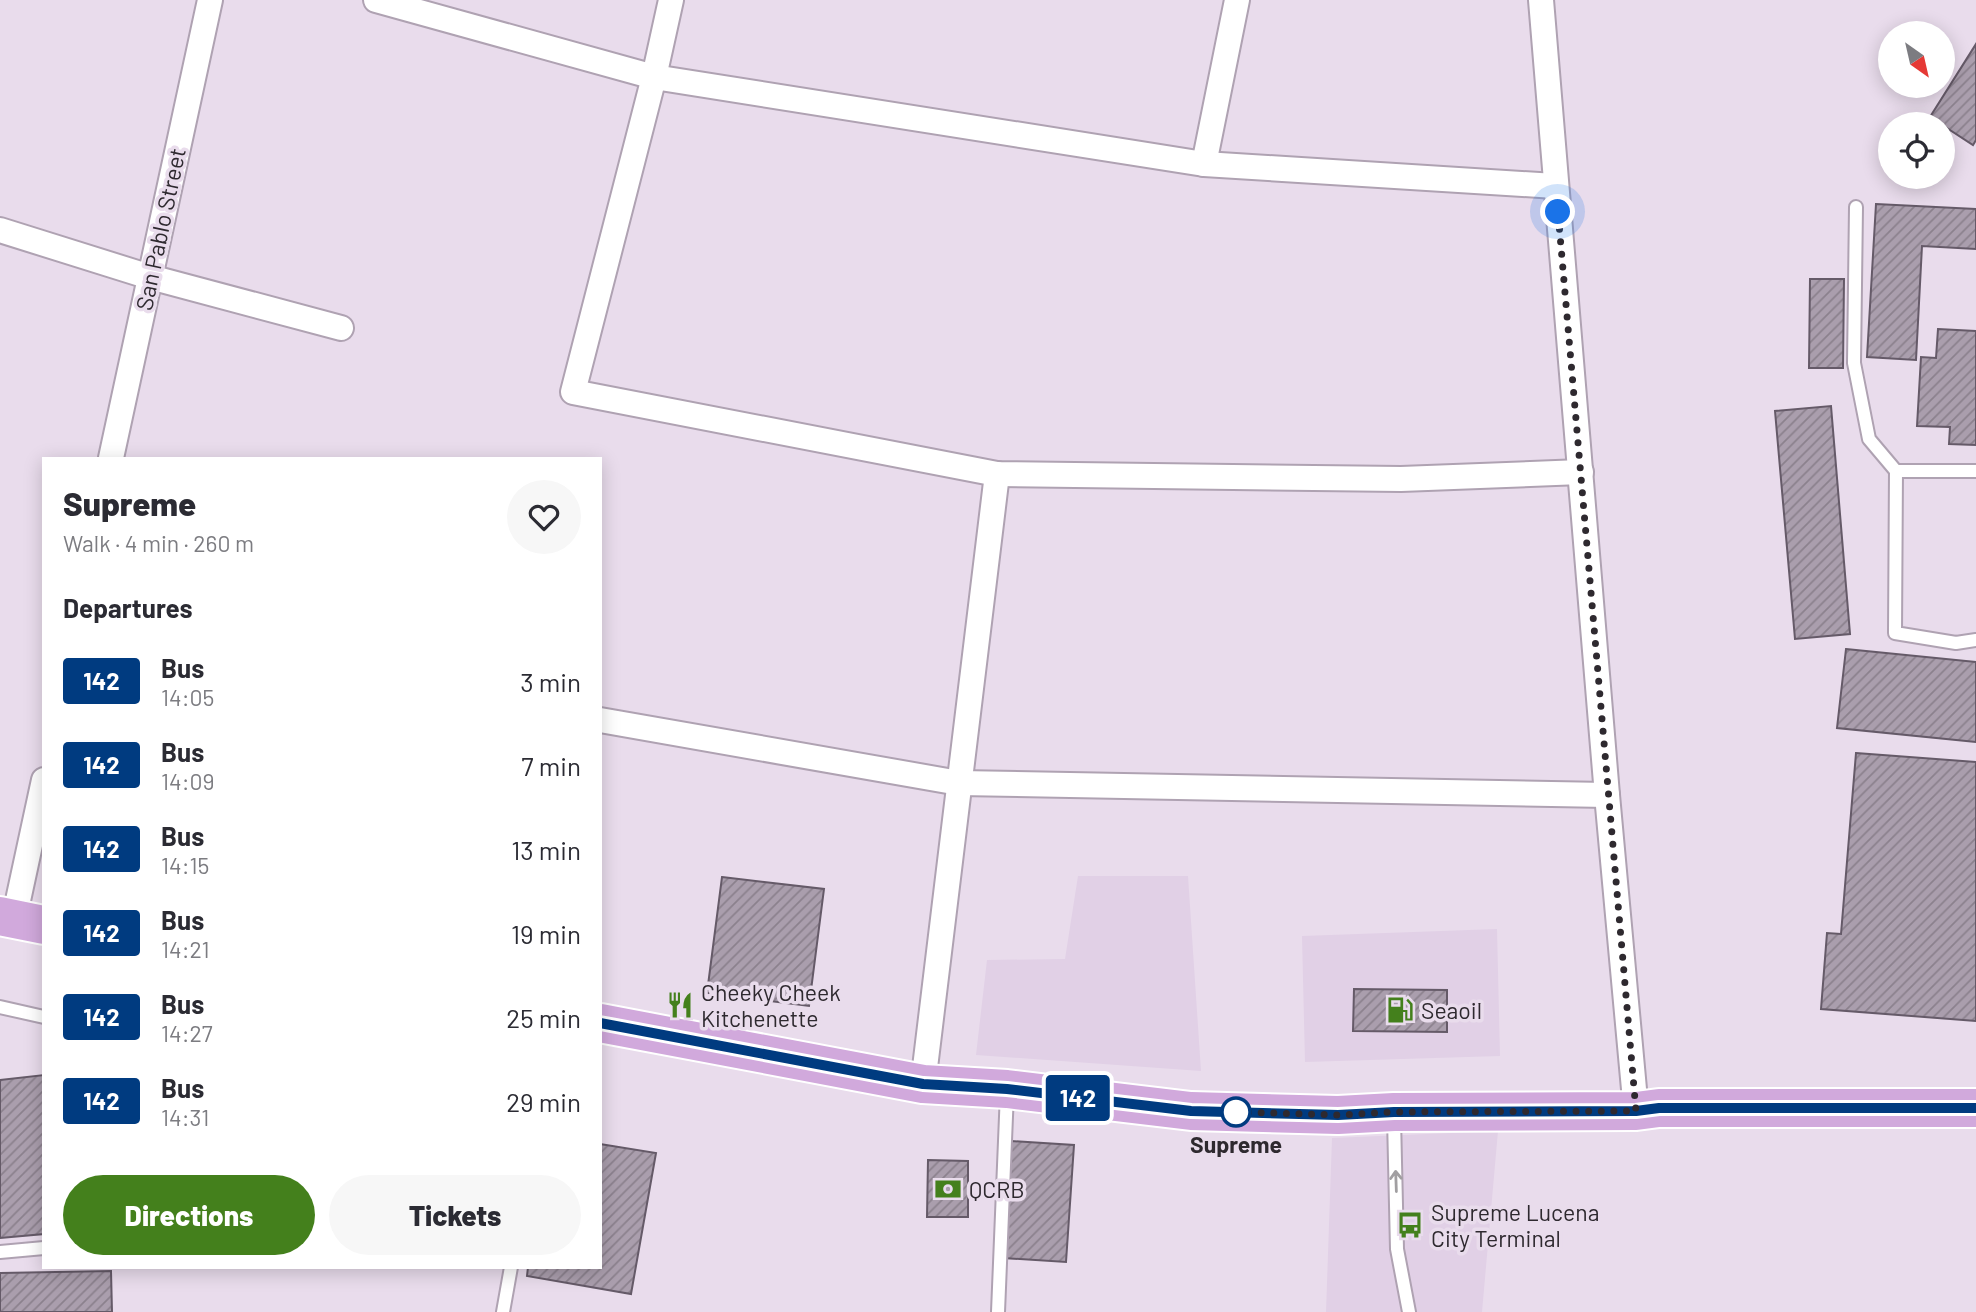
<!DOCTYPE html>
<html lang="en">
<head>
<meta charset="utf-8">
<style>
	:root { --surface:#fff; --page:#f7f7f7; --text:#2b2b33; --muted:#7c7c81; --accent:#44801c }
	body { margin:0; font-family:Barlow,sans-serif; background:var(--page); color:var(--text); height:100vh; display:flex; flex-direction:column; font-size:26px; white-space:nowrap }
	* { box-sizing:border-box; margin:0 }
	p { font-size:23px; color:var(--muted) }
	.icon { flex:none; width:38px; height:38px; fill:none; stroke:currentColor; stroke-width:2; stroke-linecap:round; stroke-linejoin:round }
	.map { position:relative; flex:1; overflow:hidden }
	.sheet { position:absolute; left:42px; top:457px; width:560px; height:812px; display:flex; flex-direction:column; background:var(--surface); border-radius:0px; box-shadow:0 4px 18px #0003 }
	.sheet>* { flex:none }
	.badge { padding:0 14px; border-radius:5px; font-size:24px; line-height:46px }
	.needle { width:46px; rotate:146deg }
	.fabs { position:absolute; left:1878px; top:21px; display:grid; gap:14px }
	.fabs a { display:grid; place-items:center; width:77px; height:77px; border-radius:50%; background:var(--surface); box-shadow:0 4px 18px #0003; font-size:35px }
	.you { position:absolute; width:35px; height:35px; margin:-18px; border:5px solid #fff; border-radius:50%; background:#1a73e8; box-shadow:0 0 0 10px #1a73e833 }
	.map>.badge { position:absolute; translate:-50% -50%; box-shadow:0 0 0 4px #fff }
	h2 { padding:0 21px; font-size:26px; line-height:63px }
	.round { display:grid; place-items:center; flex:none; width:74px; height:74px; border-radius:37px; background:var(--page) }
	.summary { display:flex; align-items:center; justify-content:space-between; height:119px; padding:0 21px }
	h1 { font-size:33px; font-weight:800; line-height:52px }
	.cta { display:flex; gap:14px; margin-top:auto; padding:14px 21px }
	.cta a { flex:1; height:80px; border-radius:42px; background:var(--accent); color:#fff; font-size:28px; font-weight:800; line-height:80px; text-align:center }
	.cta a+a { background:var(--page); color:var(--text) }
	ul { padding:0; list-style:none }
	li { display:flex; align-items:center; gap:21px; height:84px; padding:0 21px }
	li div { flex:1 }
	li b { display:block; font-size:26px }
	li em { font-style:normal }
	li .badge { min-width:77px; font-weight:700; text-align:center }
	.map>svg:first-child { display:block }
</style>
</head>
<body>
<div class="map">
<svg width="1976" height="1312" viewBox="0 0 1976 1312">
	<defs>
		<pattern id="building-hatch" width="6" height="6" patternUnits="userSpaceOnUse" patternTransform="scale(1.75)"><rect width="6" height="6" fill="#aa9ead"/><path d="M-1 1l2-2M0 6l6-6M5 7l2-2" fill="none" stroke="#8b818d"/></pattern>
	</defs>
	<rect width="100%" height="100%" fill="#e9dcec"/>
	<!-- built -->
	<g fill="#e1d0e6">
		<path d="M1078 876H1188L1201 1071 976 1055 987 960 1065 959Z"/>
		<path d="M1497 929 1500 1056 1305 1062 1302 936Z"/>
		<path d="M1498 1131 1482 1312H1326L1332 1138Z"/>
	</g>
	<!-- building -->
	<g fill="url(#building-hatch)" stroke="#655a68" stroke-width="2">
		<path d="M1976 44V140L1973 145 1930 117Z"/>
		<path d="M1876 204 1976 209V249L1922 246 1916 360 1867 357Z"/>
		<path d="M1810 279H1844L1843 368H1809Z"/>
		<path d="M1938 329 1976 331V445L1949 444 1950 427 1917 426 1921 357 1936 358Z"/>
		<path d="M1831 406 1850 634 1795 639 1775 411Z"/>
		<path d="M1846 649 1976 662V742L1837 728Z"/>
		<path d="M1856 753 1976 762V1021L1821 1009 1827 933 1841 934Z"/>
		<path d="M722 877 824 889 809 1006 707 993Z"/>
		<path d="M1354 989 1447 990V1032L1353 1031Z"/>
		<path d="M44 1075V1234L0 1238V1080Z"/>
		<path d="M1011 1141 1074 1145 1066 1262 1003 1258Z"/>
		<path d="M600 1144 656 1153 631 1294 527 1276 528 1267H600Z"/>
		<path d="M928 1160 968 1161V1217H927Z"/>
		<path d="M111 1271 112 1312H0V1273Z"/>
	</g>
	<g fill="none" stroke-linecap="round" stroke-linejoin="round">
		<!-- lane casing -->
		<g stroke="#afa2b2" stroke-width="16">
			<g id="lane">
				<path d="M1856 207 1854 363 1869 439 1896 471H1976"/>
				<path d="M1896 471 1895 633 1956 643 1976 640"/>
				<path d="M0 1007 44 1017"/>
				<path d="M1394 1118 1397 1249 1409 1312"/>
				<path d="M0 1252 44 1248"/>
				<path d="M503 1312 511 1267"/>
				<path d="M998 1312 1007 1092"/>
			</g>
		</g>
		<!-- street casing -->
		<g stroke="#afa2b2" stroke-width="28">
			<g id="street">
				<path d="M376 0 654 77 1204 164 1555 186"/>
				<path d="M671 0 654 77 573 392 997 474 1401 479 1581 472"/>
				<path d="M1541 0 1607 795 1636 1111"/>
				<path d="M1204 164 1237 0"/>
				<path d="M0 230 150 277 341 328"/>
				<path d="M111 458 210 0"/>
				<path d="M600 720 959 783 1607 795"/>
				<path d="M14 919 44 780"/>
				<path d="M923 1084 997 474"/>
			</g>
		</g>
		<!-- primary casing -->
		<g stroke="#fff" stroke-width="42">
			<g id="primary">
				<path d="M0 916 44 925"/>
				<path d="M600 1023 923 1084 1007 1089 1191 1111 1338 1115 1394 1112 1636 1111 1659 1108H1976"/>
			</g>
		</g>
		<!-- lane -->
		<use href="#lane" stroke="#fff" stroke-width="12"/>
		<!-- street -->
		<use href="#street" stroke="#fff" stroke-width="24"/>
		<!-- primary -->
		<use href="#primary" stroke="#d1a9dc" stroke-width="38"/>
	</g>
	<!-- one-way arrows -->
	<defs><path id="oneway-shaft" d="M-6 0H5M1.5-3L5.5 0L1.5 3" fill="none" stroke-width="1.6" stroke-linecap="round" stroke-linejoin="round" transform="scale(1.75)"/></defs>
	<use stroke="#a19fa1" href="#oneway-shaft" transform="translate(1396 1181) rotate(-92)"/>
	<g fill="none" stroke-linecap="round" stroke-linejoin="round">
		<!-- line casing -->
		<g stroke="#fff" stroke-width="16">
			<path id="line" d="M600 1023 923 1084 1007 1089 1191 1111 1338 1115 1394 1112 1636 1111 1659 1108H1976"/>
		</g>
		<!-- line -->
		<use href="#line" stroke="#003b80" stroke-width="10"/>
		<!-- walk -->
		<path stroke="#2e292f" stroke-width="7" stroke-dasharray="0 12.6" d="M1236 1112 1338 1115 1394 1112 1636 1111 1558 212"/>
	</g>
	<!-- icons -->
	<defs>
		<g id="restaurant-bare" transform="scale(2.1)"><path d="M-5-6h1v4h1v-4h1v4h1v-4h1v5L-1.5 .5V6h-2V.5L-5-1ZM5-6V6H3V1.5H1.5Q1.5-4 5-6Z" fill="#44801c" stroke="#e9dcec" stroke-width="2.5" paint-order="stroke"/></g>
		<g id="fuel-bare" transform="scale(2.1)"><path d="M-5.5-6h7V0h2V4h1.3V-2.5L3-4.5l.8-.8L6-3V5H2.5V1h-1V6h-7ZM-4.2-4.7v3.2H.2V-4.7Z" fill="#44801c" stroke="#e9dcec" stroke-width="2.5" paint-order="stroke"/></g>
		<g id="bank-bare" transform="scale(2.1)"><path d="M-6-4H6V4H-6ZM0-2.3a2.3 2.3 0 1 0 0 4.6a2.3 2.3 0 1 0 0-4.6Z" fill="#44801c" stroke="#e9dcec" stroke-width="2.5" paint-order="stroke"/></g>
		<g id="bus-bare" transform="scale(2.1)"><path d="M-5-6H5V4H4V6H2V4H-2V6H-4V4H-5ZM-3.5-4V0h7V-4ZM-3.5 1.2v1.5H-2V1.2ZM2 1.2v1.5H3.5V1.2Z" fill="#44801c" stroke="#e9dcec" stroke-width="2.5" paint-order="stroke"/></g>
	</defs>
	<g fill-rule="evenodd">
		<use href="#restaurant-bare" x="680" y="1005"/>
		<use href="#fuel-bare" x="1400" y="1010"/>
		<use href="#bank-bare" x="948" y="1189"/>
		<use href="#bus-bare" x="1410" y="1225"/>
	</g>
	<!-- markers -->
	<circle fill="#fff" stroke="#003b80" stroke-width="3.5" cx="1236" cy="1112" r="14"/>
	<g text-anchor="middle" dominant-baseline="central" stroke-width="7" stroke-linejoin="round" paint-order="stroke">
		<!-- street labels -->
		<g font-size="23" fill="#2e292f" stroke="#e9dcec">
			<text transform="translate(160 229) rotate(-78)">San Pablo Street</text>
		</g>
		<!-- poi labels -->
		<g font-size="23" fill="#2e292f" stroke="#e9dcec" text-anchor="start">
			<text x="701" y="992">Cheeky Cheek<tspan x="701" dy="26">Kitchenette</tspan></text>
			<text x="1421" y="1010">Seaoil</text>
			<text x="969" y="1189">QCRB</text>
			<text x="1431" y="1212">Supreme Lucena<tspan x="1431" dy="26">City Terminal</tspan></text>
		</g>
		<!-- stop labels -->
		<g font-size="23" font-weight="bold" fill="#2e292f" stroke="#e9dcec">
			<text x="1236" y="1144">Supreme</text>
		</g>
	</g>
</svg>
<div class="fabs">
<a><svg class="needle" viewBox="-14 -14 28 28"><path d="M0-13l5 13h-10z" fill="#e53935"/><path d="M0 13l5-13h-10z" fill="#7c7c81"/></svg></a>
<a><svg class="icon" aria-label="locate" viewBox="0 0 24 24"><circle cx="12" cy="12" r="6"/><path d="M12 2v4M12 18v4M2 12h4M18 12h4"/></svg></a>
</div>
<div class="you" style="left:1558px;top:212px"></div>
<b class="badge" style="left:1078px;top:1098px;background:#003b80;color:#fff">142</b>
<section class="sheet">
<div class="summary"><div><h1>Supreme</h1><p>Walk · 4 min · 260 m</p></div><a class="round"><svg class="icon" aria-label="heart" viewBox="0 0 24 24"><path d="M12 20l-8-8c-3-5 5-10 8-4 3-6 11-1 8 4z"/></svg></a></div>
<h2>Departures</h2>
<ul>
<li><span class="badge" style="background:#003b80;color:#fff">142</span><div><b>Bus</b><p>14:05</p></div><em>3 min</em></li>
<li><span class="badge" style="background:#003b80;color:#fff">142</span><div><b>Bus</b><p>14:09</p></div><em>7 min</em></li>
<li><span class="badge" style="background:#003b80;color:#fff">142</span><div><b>Bus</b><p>14:15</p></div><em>13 min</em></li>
<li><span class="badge" style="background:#003b80;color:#fff">142</span><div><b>Bus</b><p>14:21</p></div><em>19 min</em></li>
<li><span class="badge" style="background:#003b80;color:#fff">142</span><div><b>Bus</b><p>14:27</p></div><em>25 min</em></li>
<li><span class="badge" style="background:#003b80;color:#fff">142</span><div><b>Bus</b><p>14:31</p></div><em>29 min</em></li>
</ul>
<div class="cta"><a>Directions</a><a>Tickets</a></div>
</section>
</div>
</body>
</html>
